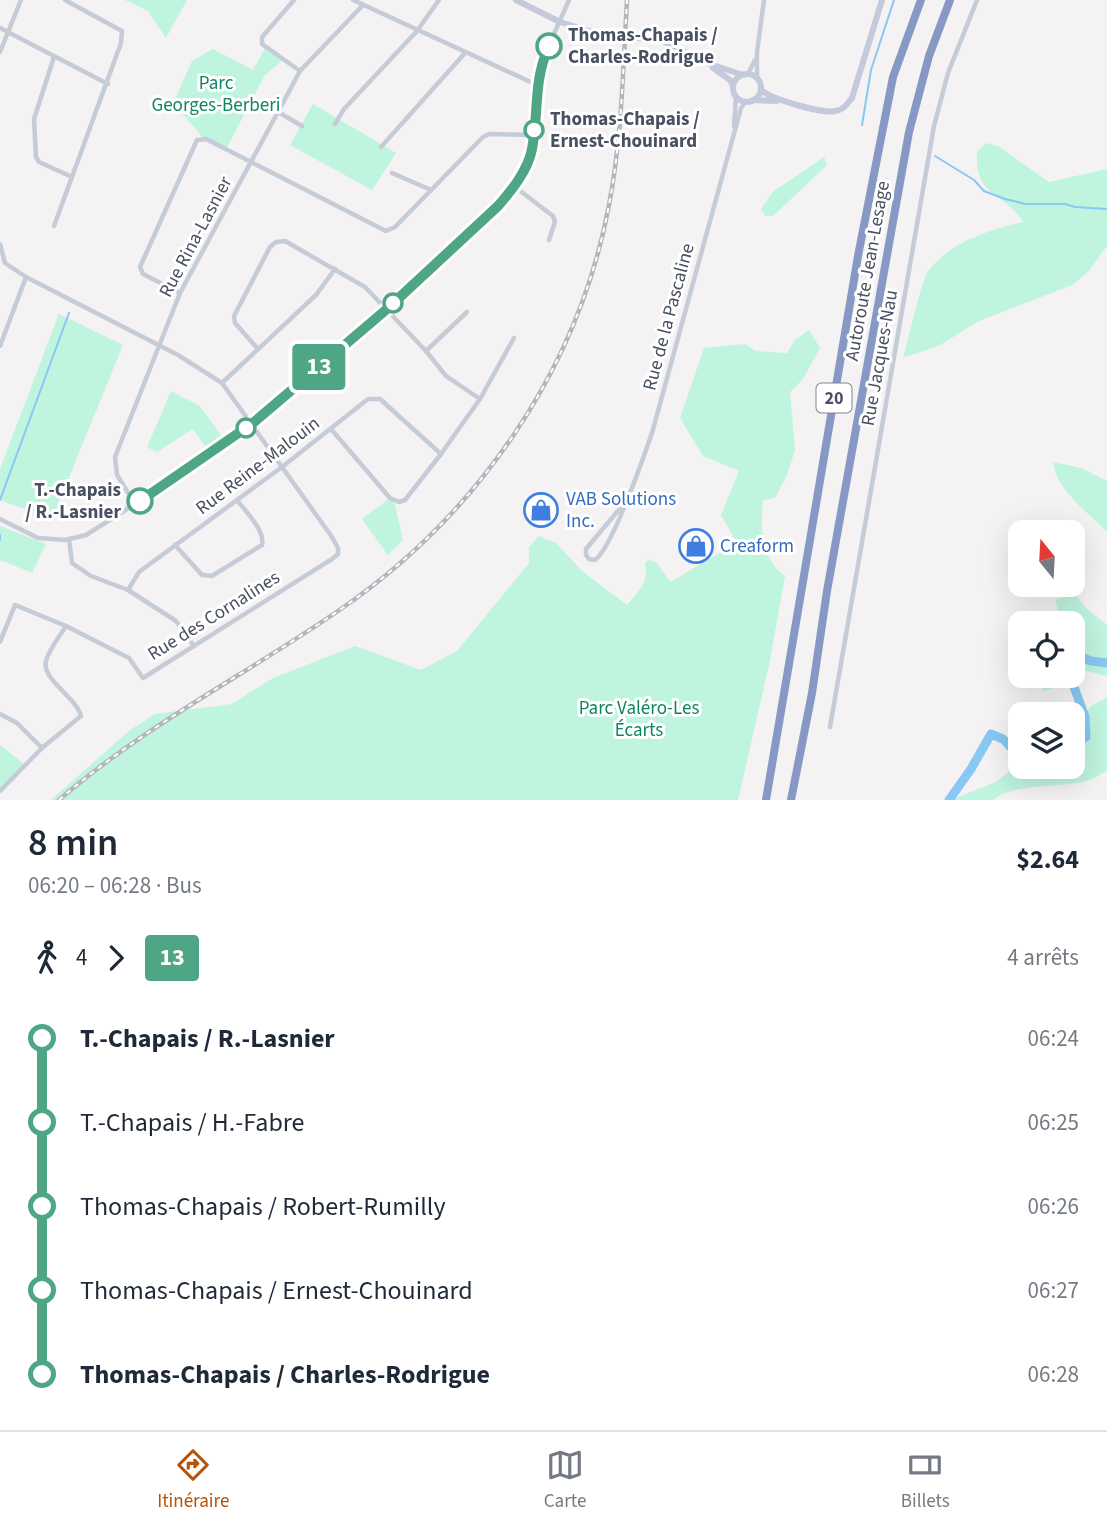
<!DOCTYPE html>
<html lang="fr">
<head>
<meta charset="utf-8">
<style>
	:root { --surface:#fff; --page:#f2f2f3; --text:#1f2937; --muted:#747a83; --line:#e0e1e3; --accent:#b45309 }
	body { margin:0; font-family:"Source Sans 3",sans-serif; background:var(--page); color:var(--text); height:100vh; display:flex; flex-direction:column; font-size:26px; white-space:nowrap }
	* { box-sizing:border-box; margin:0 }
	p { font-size:23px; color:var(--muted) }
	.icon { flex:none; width:38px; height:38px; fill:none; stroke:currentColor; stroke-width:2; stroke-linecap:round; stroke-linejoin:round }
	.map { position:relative; height:800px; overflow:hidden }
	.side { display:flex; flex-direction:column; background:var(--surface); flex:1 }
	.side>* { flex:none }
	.badge { padding:0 14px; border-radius:5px; font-size:24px; line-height:46px }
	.needle { width:46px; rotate:342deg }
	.fabs { position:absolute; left:1008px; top:520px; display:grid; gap:14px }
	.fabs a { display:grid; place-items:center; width:77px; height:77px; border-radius:14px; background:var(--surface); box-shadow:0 7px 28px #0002; font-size:35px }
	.map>.badge { position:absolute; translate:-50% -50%; box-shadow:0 0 0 4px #fff }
	.legs { display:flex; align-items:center; gap:10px; height:77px; padding:0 28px; font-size:23px }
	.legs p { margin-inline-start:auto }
	.overview { display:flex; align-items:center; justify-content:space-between; height:119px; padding:0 28px }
	h1 { font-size:38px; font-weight:600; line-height:52px }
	ul { padding:0 28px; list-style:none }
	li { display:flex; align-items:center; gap:24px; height:84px; font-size:26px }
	li i { display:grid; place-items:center; width:10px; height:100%; margin:0 9px; background:currentColor }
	li i::after { content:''; width:18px; height:18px; margin:-9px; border:5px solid; border-radius:50%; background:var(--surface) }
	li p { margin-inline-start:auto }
	li:first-child i { background:linear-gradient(#0000 50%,currentColor 0) }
	li:last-child i { background:linear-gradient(currentColor 50%,#0000 0) }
	.tab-bar { display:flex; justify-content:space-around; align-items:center; height:98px; border-top:2px solid var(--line); background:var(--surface); font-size:19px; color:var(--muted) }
	.tab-bar a { display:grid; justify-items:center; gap:4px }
	.tab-bar .current { color:var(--accent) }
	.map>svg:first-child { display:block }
</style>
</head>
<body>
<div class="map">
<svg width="1107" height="800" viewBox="0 0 1107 800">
	<rect width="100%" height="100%" fill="#f4f2f2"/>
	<!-- green -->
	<g fill="#bff4de">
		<path d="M125 0H187L166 38 148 11Z"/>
		<path d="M265 48 283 60 265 75 226 149 201 139V135L173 104 192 61 213 49 253 70Z"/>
		<path d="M313 104 396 153 372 190 290 145Z"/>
		<path d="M986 143 998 146 1049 182 1107 169V246L1089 271 1072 285 979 321 940 345 903 358C908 343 921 279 929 270 952 241 989 230 1023 222 1002 189 975 199 977 152Z"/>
		<path d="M824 157 827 165 773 216H766L761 209 773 192Z"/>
		<path d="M59 314 123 345 52 519 0 500V469Z"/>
		<path d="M809 330 820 348 803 379 790 392 795 450 787 475 775 498 763 500C760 529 761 558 785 576L769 665 738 800H51L130 730 155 714 232 704 273 678 355 646 421 670 457 651 529 563V547L539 536 556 543 583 572 627 605C637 593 650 581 645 564L648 559 657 563 670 582 737 543 721 515 739 471 703 456 680 418 704 348 745 344 756 351 787 353 795 340Z"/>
		<path d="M171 391 200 406 226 442 210 453 193 429 157 452 147 447Z"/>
		<path d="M1053 462 1081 468 1107 481V532C1088 512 1057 491 1053 462Z"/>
		<path d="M390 498 394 501 403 540 388 555 362 519Z"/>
		<path d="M0 526 46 544 32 573 1 560 0 562Z"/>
		<path d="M1074 593 1087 609 1107 625V676L1079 669 1073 672V623H1062L1055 600Z"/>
		<path d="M1041 676H1068L1056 687 1043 691Z"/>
		<path d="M1107 697V771C1100 774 1094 779 1087 781 1061 788 1011 783 993 800H950L994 783 1020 764V766H1073V727L1091 706Z"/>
		<path d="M0 745 24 764 0 788Z"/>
	</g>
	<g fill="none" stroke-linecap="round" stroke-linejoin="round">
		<!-- stream -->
		<g stroke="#89c7f4" stroke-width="2">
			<path d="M862 125 871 70 894 0"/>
			<path d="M935 156 974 180 984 191 1005 199 1026 204H1065L1075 207 1107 209"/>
			<path d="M0 500 69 313"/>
			<path d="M0 535V540"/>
		</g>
		<!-- river -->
		<g stroke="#89c7f4" stroke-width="9">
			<path d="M1073 654 1091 661 1107 663"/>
			<path d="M1070 676 1085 717 1086 737 1073 743"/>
			<path d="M949 800 971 769 991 734 1003 739 1020 757"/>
		</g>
		<!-- street -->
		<g stroke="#c5cbd7" stroke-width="4.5">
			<path d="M294 0 262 37V44L300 71"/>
			<path d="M353 0 537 85"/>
			<path d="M0 28 108 84"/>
			<path d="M0 52 21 0"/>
			<path d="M54 57 34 119 36 157 39 162 72 177"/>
			<path d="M748 74 755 60"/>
			<path d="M757 79V52L764 0"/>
			<path d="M278 112 302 126"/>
			<path d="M335 124 344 109 417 31 439 0"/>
			<path d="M734 126 736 96"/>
			<path d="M381 147 465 53"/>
			<path d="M392 173 431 190"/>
			<path d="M515 187 553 216 555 222 549 240"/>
			<path d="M54 226 121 43 122 31 65 0"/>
			<path d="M0 244 5 263 26 277 178 355 222 383 332 537 338 548V554L332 559 143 678 129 658 66 626 15 605 0 642"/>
			<path d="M180 293 143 274 140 267 197 140 206 139 386 231 395 227 483 137 489 134 534 135"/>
			<path d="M0 346 26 277"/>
			<path d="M258 349 235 323 234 316 270 247 276 242 285 241 365 287 426 351 446 376 480 399"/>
			<path d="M426 351 467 312"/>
			<path d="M222 383 316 295 335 269"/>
			<path d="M331 429 390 498 399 502 405 500 441 454 480 399 514 338"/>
			<path d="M627 500 586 549V555L589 559 595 560C612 548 644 456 652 433L741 108 746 101"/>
			<path d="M135 504 117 475 115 457 180 293 292 86 300 71 363 5"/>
			<path d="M0 519 38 538 65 540 86 535 135 504 253 423 387 309 498 206 515 187 531 152 537 85 542 61 569 0"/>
			<path d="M69 539 72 563 91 576 128 590 176 621 194 646"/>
			<path d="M175 545 202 575 212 576 262 545C265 530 246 512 237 500"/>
			<path d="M128 590 139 572 282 467 368 399H380L441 454"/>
			<path d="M0 714 17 723 42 748"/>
			<path d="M830 727 934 126 948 73 977 0"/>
			<path d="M0 791 42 748 81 716C76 697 41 679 46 661 49 649 60 636 66 626"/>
		</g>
		<!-- secondary -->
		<g stroke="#c4cadc" stroke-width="6">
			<path d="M516 0 560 22 593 32 663 41 710 64 743 75"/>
			<path d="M713 68 730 80 733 86"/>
			<circle cx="747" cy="88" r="14"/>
			<path d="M761 90C771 99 822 114 835 111 844 110 847 104 852 98L882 0"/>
			<path d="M753 100 777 101"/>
		</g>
		<!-- highway -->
		<g stroke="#8798c4" stroke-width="8">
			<path d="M766 800 858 256 893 77 921 0"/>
			<path d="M791 800 812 693 827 591 909 132 929 56 950 0"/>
		</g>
		<!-- rail casing -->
		<g stroke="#b4b5bd" stroke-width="4.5">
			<path id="rail" d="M59 800C144 726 245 675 338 611 476 517 578 371 609 205 622 138 623 68 627 0"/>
		</g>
		<!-- rail -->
		<use href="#rail" stroke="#fff" stroke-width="2" stroke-dasharray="5" stroke-linecap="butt"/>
	</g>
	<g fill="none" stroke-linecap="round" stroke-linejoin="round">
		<!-- line-1 casing -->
		<g stroke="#fff" stroke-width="16">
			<path id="line-1" d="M140 501 253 423 387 309 498 206C512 190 528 170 532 149 539 112 533 81 549 46"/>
		</g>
		<!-- line-1 -->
		<use href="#line-1" stroke="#4ea685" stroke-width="10"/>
	</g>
	<!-- icons -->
	<defs>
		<g id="shop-ring" transform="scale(1.75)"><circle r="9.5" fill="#fff" stroke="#3f7fe0" stroke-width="1.5"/><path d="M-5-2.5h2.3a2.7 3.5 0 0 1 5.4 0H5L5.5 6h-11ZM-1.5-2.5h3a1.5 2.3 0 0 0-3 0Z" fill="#3f7fe0"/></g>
	</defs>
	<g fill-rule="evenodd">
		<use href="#shop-ring" x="541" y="510"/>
		<use href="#shop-ring" x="696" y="546"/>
	</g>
	<!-- markers -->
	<g fill="#fff" stroke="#4ea685" stroke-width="3.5">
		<circle cx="549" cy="46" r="12"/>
		<circle cx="534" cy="130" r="9"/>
		<circle cx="393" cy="303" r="9"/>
		<circle cx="246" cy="428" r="9"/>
		<circle cx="140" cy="501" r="12"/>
	</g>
	<g text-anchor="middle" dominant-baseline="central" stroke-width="6" stroke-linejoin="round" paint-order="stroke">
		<!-- shield labels -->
		<rect fill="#fff" stroke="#7f8490" stroke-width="2" x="816.5" y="383.5" width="35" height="29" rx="5"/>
		<g font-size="18" font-weight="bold" fill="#485061">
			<text x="834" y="398">20</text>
		</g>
		<!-- stop labels -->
		<g font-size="19" font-weight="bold" fill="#485061" stroke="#fff" text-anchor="start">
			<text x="568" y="35">Thomas-Chapais /<tspan x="568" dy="22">Charles-Rodrigue</tspan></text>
			<text x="550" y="119">Thomas-Chapais /<tspan x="550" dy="22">Ernest-Chouinard</tspan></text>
			<text x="121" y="490" text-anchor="end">T.-Chapais<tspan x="121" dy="22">/ R.-Lasnier</tspan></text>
		</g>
		<!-- park labels -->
		<g font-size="19" fill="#108563" stroke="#fff">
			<text x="216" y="83">Parc<tspan x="216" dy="22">Georges-Berberi</tspan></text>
			<text x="639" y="708">Parc Valéro-Les<tspan x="639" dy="22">Écarts</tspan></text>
		</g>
		<!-- street labels -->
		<g font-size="19" fill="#485061" stroke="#fff">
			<text transform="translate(196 237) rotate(-62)">Rue Rina-Lasnier</text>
			<text transform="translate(868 271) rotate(-80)">Autoroute Jean-Lesage</text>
			<text transform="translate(669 317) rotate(-75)">Rue de la Pascaline</text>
			<text transform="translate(880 358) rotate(-80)">Rue Jacques-Nau</text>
			<text transform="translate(258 466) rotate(-37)">Rue Reine-Malouin</text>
			<text transform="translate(214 616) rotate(-32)">Rue des Cornalines</text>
		</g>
		<!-- shop labels -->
		<g font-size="19" fill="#366cbe" stroke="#fff" text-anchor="start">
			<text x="566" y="499">VAB Solutions<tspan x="566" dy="22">Inc.</tspan></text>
			<text x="720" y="546">Creaform</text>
		</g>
	</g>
</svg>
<div class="fabs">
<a><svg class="needle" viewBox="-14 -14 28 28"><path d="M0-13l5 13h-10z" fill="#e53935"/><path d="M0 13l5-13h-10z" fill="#747a83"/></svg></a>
<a><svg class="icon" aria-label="locate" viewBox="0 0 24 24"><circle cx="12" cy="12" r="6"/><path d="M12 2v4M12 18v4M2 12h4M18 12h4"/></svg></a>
<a><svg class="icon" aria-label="layers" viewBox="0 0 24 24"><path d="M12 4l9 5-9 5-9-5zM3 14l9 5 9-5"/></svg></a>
</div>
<b class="badge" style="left:319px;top:367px;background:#4ea685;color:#fff">13</b>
</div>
<section class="side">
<div class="overview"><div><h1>8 min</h1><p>06:20 – 06:28 · Bus</p></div><b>$2.64</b></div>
<div class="legs"><svg class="icon" aria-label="walk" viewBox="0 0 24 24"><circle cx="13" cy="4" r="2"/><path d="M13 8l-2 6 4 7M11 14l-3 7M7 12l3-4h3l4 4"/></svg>4<svg class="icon" aria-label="forward" viewBox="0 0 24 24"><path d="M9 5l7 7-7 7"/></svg><b class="badge" style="background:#4ea685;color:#fff">13</b><p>4 arrêts</p></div>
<ul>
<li><i style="color:#4ea685"></i><b>T.-Chapais / R.-Lasnier</b><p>06:24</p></li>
<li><i style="color:#4ea685"></i><span>T.-Chapais / H.-Fabre</span><p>06:25</p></li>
<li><i style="color:#4ea685"></i><span>Thomas-Chapais / Robert-Rumilly</span><p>06:26</p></li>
<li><i style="color:#4ea685"></i><span>Thomas-Chapais / Ernest-Chouinard</span><p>06:27</p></li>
<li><i style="color:#4ea685"></i><b>Thomas-Chapais / Charles-Rodrigue</b><p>06:28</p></li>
</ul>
</section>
<nav class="tab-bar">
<a class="current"><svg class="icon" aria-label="directions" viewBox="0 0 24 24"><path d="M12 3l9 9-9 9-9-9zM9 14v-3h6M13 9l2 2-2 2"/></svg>Itinéraire</a>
<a><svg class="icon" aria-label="map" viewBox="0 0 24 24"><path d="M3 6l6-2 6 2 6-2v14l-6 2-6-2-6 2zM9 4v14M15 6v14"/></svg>Carte</a>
<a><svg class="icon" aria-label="tickets" viewBox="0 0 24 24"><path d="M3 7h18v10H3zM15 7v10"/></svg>Billets</a>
</nav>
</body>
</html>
